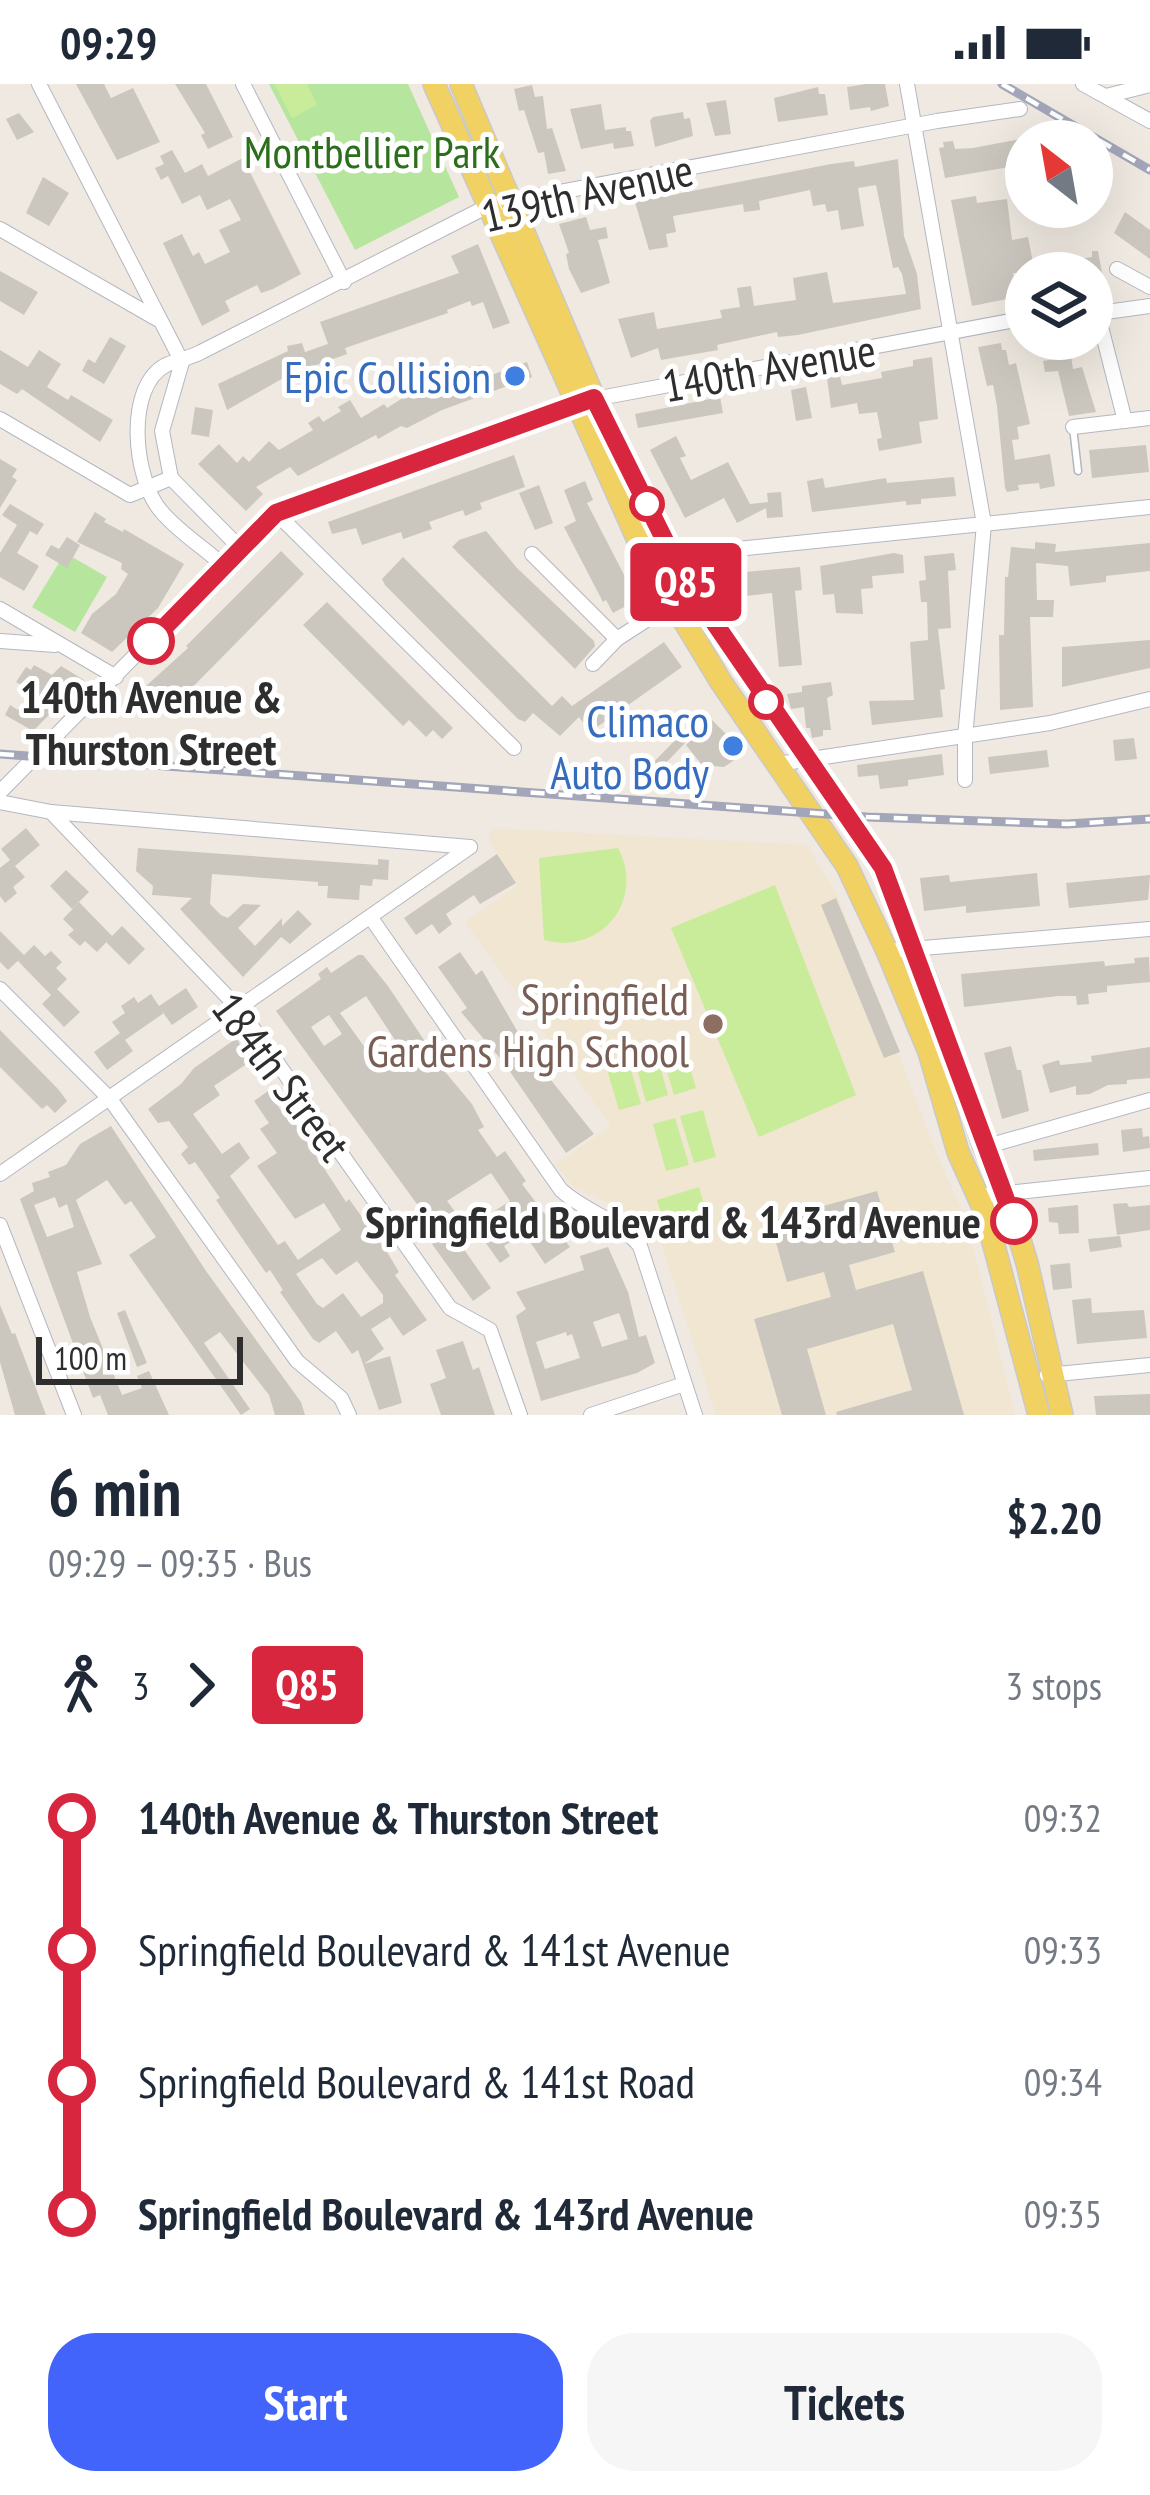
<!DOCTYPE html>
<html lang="en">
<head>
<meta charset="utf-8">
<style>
	:root { --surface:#fff; --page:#f6f6f7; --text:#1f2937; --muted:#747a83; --accent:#4264fb }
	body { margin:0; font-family:"PT Sans Narrow",sans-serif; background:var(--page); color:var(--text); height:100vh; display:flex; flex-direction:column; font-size:45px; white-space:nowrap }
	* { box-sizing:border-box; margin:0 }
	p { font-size:39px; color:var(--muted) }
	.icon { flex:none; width:66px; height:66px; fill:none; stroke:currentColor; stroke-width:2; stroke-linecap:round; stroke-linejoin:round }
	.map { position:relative; height:1331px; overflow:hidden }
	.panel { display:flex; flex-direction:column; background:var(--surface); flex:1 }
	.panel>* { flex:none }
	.badge { padding:0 24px; border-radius:9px; font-size:42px; line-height:78px }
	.needle { width:78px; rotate:329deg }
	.buttons { position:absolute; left:1005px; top:36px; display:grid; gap:24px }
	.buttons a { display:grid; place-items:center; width:108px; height:108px; border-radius:50%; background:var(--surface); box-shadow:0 12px 48px #0002; font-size:60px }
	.scale { position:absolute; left:36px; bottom:30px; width:207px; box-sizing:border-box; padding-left:12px; border:6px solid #2e2e2e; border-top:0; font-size:33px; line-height:42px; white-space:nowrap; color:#2e2e2e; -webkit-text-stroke:9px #fff; paint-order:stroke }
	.map>.badge { position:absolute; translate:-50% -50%; box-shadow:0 0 0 6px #fff }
	.legs { display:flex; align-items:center; gap:18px; height:132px; padding:0 48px; font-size:39px }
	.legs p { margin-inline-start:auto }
	.overview { display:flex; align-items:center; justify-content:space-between; height:204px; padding:0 48px }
	h1 { font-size:66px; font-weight:600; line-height:90px }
	.primary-button { display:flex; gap:24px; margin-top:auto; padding:24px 48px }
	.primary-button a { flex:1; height:138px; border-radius:48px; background:var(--accent); color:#fff; font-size:48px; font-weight:600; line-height:138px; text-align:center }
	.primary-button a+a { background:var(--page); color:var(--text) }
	ul { padding:0 48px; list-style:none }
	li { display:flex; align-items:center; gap:42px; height:132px; font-size:45px }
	li i { display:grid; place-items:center; width:18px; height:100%; margin:0 15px; background:currentColor }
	li i::after { content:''; width:30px; height:30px; margin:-15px; border:9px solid; border-radius:50%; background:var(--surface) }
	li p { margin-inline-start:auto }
	li:first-child i { background:linear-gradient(#0000 50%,currentColor 0) }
	li:last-child i { background:linear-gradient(currentColor 50%,#0000 0) }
	.status { display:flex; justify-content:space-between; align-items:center; height:84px; padding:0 60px; background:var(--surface); direction:ltr }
	.status svg { height:33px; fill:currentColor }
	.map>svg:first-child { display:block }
</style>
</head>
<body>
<div class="status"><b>09:29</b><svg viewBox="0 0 49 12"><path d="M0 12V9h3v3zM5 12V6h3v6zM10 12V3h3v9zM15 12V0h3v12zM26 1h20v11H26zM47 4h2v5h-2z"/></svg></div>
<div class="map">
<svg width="1150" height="1331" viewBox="0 0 1150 1331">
	<rect width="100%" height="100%" fill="#efe9e1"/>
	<!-- education -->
	<path fill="#f0e6d1" d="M492 744 807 761 838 813 940 1078 966 1136 1015 1331H716L655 1140 574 1103 555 1081 611 1042 465 838 518 801 488 755Z"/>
	<!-- green -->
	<g fill="#b6e59e">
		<path d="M269 0H408L459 113 355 166Z"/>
		<path d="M65 469 107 493 75 548 32 523Z"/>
	</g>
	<!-- pitch -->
	<g fill="#c9ec9a">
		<path d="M274 0H307L317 21 292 34Z"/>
		<path d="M618 764C646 816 600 872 544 856L539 774Z"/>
		<path d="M775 801 856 1011 759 1053 671 844Z"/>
		<path d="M682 957 696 1004 674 1011 660 963Z"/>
		<path d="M655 964 668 1011 646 1018 633 970Z"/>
		<path d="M627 972 641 1020 619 1026 605 979Z"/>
		<path d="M703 1026 716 1073 694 1079 680 1032Z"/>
		<path d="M675 1034 689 1081 666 1087 653 1040Z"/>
		<path d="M699 1103 706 1128 664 1140 657 1116Z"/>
	</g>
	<!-- building -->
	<g fill="#cbc7bf" fill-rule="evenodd">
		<path d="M76 0H104L111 14 133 4 160 58 117 76Z"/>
		<path d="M175 0H206L233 53 208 65 201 51 205 49Z"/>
		<path d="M866 0H885L889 22 871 27 870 23 850 26 847 3Z"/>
		<path d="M532 1 535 13 543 12 547 45 552 44 566 87 548 90 544 68 538 69 524 26 519 27 514 5Z"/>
		<path d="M818 3 819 10H825L828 31 778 38 774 14Z"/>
		<path d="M726 16 731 50 715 52 706 19Z"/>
		<path d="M601 20 605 46 626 43V47H631L634 62 614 65 613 59 581 65 570 25Z"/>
		<path d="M683 28 684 35 690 34 693 52 655 63 650 37 653 33Z"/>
		<path d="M19 29 34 48 17 56 6 35Z"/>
		<path d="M1026 54V80L945 94 939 64 944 63 943 58 953 57 955 65 973 64Z"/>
		<path d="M172 66 185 89 202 80 208 92 243 74 301 190 273 205 261 209 257 201 225 217 230 227 202 242 163 159 182 150 193 172 199 168 205 180 230 168 219 146 241 136 230 115 207 126 200 111 182 120 168 92 161 96 155 84 164 80 160 72Z"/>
		<path d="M898 75 904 152 917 190 921 225 798 251 778 253 777 248 717 261 718 266 661 276 658 264 631 274 618 235 654 228 657 245 722 234 720 226 740 223 737 204 751 202 754 222 796 216 793 194 827 188 833 219 906 210 902 190 898 183 893 184 876 101 858 104 864 142 841 146 838 126 827 128 825 120 813 122 810 106 759 117 760 126 744 128 743 120 673 132 676 148 666 150 668 163 649 166 635 118 831 80 854 77 855 83Z"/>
		<path d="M43 93 69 109 49 142 26 129Z"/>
		<path d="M976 112 977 119 1007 115 1012 156 1028 153 1035 189H1013L1017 213 972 222 951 116Z"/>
		<path d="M1125 128 1150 146V175L1114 149Z"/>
		<path d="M586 133 590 146 606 143 608 154 598 156 610 199 581 209 569 185 566 170 569 169 559 140Z"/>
		<path d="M478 160 510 239 493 245 483 218 472 222 470 217 447 226 448 229 345 264 347 270 305 285 307 290 287 292 227 326 218 300 288 267 287 262 302 259 305 268 328 260 320 238 459 189 451 172Z"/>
		<path d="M1092 167H1098L1104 200 1092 202V189H1059L1056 174 1073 171 1074 176 1092 173Z"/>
		<path d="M0 187 38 208 24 231 0 217Z"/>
		<path d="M110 253 126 262 104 300 82 287 88 275 95 279Z"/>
		<path d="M1001 259 1002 266H1006L1009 281 1016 279 1030 340 1017 343 1019 355 1012 356 1015 376 1050 370 1055 402 1040 405 1039 399 1018 401 1019 406 1007 408 1005 404 997 322 993 301 987 302 978 263Z"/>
		<path d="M0 266 28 283 39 266 61 280 47 303 68 316 71 311 113 336 100 358 22 305 17 310 0 300Z"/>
		<path d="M1071 272 1073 285 1082 283 1096 328 1069 332 1058 287 1045 288 1043 277Z"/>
		<path d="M932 273 938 335 919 338 922 359 879 367 877 355 882 354 877 328 859 330 857 319 831 324 827 294 840 292 842 301 882 294 881 288 913 282V276Z"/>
		<path d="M527 278 532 293 442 326 407 344 401 342 378 355 376 351 298 392 290 383 256 403 263 410 246 427 198 380 219 360 237 379 243 372 249 378 269 357 279 366 313 346 308 339 319 332 323 338 341 327 338 323 350 316 361 334 384 320 387 324 431 296 467 284 482 281 486 293Z"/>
		<path d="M806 303 812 334 796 337 791 306Z"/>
		<path d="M720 313 723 329 638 344 635 330Z"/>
		<path d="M195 323 213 326 209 353 191 350Z"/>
		<path d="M676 352 686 372 680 374 691 396 728 378 750 420 768 418 767 409 781 408 783 433 767 434 766 424 737 439 724 414 685 434 650 366Z"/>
		<path d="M1146 361 1149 388 1092 394 1089 366Z"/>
		<path d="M514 371 525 403 480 419 482 425 465 432 463 426 429 438 432 445 403 455 401 448 362 461 356 444 332 450 328 438Z"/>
		<path d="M0 375 17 385 12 393 17 396 0 424Z"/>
		<path d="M954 393 956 412 921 415V420L906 421V417L812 428 807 397 823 394 825 404 886 394 887 399Z"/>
		<path d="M585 397 593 416 587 419 637 516 613 529 606 516 603 518 564 443 576 437 564 406Z"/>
		<path d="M539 401 553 439 535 446 519 409Z"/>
		<path d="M10 420 44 440 37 451 30 447 17 469 39 482 24 507 0 493V469L17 441 2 431Z"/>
		<path d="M95 428 106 435 104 438 123 448 124 445 184 480 158 524 112 568 81 549 92 530 116 510 128 490 121 485 122 479 77 458Z"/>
		<path d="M486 447 517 484 594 557 595 562 575 585 452 463 459 456Z"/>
		<path d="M67 453 80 461 67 484 45 471 51 461 59 465Z"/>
		<path d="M1035 458 1056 460 1055 468 1150 459V487L1106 492V498L1070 502 1068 482 1036 479 1037 516H1054L1053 533H1030L1033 623 1000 626 999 551H1004L1005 493H1008L1011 463 1035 465Z"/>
		<path d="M281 467 304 490 170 626 146 602 188 564 186 562Z"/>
		<path d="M894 469 903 471 904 489 872 492 873 504 861 505 863 530 836 529 834 510 823 511 820 482Z"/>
		<path d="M954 469 956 486 948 487 951 544 938 545 945 605 940 606 943 633 872 641 869 617 914 616 910 558 928 556 927 518H921L919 497 926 496 924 472Z"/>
		<path d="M403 473 552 622 562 612 572 622 664 558 682 583 590 648 579 633 560 652 533 629 525 638 518 635 385 501 382 495Z"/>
		<path d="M800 483 802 506 795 507 802 581 779 583 772 509 727 514 725 490Z"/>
		<path d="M327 518 453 644 442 655 433 646 426 653 409 636 403 642 303 541Z"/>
		<path d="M1150 556V584L1062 603V563Z"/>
		<path d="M34 581 52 591 61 582 84 596 33 647 5 631 10 621 18 626 35 609 16 598 26 583 31 586Z"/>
		<path d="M831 598 833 611 827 614 831 646H823V652L812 654 810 644H806L804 623 791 625 787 610 802 608V602Z"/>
		<path d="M712 636 727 651 731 648 745 669 724 683 702 681 686 661Z"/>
		<path d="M687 644 693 651 651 694 644 688Z"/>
		<path d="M1134 654 1137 675 1115 677 1113 656Z"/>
		<path d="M1047 666 1049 683 990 690 988 673Z"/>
		<path d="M942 670 944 691 908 696V702L880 705 878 691 858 693 857 681Z"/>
		<path d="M26 744 40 761 15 782 25 793 13 803 17 809 5 819 0 812V784L10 776 1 765Z"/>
		<path d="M138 764 378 781V775L389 776 388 796 373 795 372 802 360 801 359 816 327 814 328 802H318V798L212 790 210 820 221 831 228 834 243 820 261 821 238 844 255 862 282 834V842L298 826 312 840 290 860 281 853 243 893 180 825 192 814 152 811 153 802 136 787Z"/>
		<path d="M497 770 516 799 480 820 474 811 446 830 452 840 439 850 432 840 416 851 404 834Z"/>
		<path d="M66 786 89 808 72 825 50 802Z"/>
		<path d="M1037 789 1040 822 966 829V822L924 827 920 794 949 791 950 798Z"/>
		<path d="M1150 791 1148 816 1069 824 1066 799Z"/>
		<path d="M836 814 900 968 884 974 821 821Z"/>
		<path d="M79 818 112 852 97 868 85 857 80 862 68 851 74 846 63 835Z"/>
		<path d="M122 842 145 865 129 881 106 858Z"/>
		<path d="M0 847 24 871 34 861 45 872 51 867 62 878 56 884 67 895 57 905 80 928 64 943 42 920 51 911 18 877 21 874 8 886 0 878Z"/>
		<path d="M460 868 476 891 482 886 531 971 594 1050 566 1069 504 979 461 928 467 924 438 883Z"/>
		<path d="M358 871H363L388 902 446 989 472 1020 484 1043 478 1046 497 1073 505 1067 526 1097 522 1100 570 1163 545 1180 524 1149 504 1162 510 1172 500 1179 473 1141 510 1117 491 1089 447 1117 459 1133 447 1141 491 1204 473 1217 432 1160 441 1153 276 927 321 895 318 890 327 883 331 889ZM366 912 395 956 371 972 340 929ZM329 931 342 950 324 962 311 943Z"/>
		<path d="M1149 873 1150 898 1107 902V908L1088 910 1089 920 1077 921 1076 912H1058L964 923 961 890 1104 877 1105 882 1135 879 1134 874Z"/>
		<path d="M186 904 198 923 172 941 162 927 164 929 125 956 133 967 107 986 94 968 120 949 112 938 125 929 121 922 134 913 138 919 151 910 159 922Z"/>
		<path d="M0 946 58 1005 67 1017 55 1029 47 1021 42 1025 0 983Z"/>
		<path d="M237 954 248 979 214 1002 220 1011 193 1030 222 1070 239 1058 250 1074 230 1092 278 1161 285 1157 298 1176 341 1146 324 1119 295 1135 257 1082 277 1069 260 1045 269 1039 254 1017 268 1007 286 1034 290 1032 346 1118 349 1115 387 1168 399 1188 395 1191 427 1236 403 1252 390 1233 371 1245 384 1265 364 1280 390 1272 402 1319 379 1326 358 1266 352 1270 336 1247 319 1259 313 1255 280 1208 283 1206 270 1186 266 1189 216 1116 220 1114 195 1078 189 1081 181 1070 188 1063 169 1037 158 1039 148 1025 181 1000 194 984ZM322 1174 336 1191 357 1177 383 1211V1219L361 1233 343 1209 323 1224 317 1220 296 1190Z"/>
		<path d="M1011 962 1017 986H1021L1029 1027 1002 1035 984 969Z"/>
		<path d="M1150 963V994L1127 996V1000L1108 1001 1090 1010 1076 1011V1002L1050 1009 1042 981 1059 976 1060 981 1092 978 1091 972Z"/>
		<path d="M111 1042 206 1187 301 1318 305 1331H275L269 1311 220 1248 204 1259 250 1325 241 1331 129 1171 156 1153 131 1117 125 1121 107 1096 76 1116 102 1180 77 1188 90 1233 122 1311 142 1304 137 1292 149 1287 169 1331H108L100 1311 93 1314 20 1115 34 1107 32 1099 50 1093 48 1088 66 1081 80 1060ZM55 1113 59 1124 67 1120 74 1143 47 1153 34 1121Z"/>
		<path d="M1142 1044 1143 1053 1149 1052 1150 1064 1123 1068 1121 1046Z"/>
		<path d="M1098 1059 1099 1071 1034 1077 1033 1066Z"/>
		<path d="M877 1107 895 1168 849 1181 856 1206 923 1187 964 1331H837L836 1328 912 1306 893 1240 807 1265 826 1331H782L754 1235 831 1213 824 1188 787 1198 770 1137Z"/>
		<path d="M1127 1119 1129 1123 1150 1121V1146L1117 1151 1113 1120Z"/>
		<path d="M1078 1121 1079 1149 1059 1150 1058 1139 1049 1138 1048 1124Z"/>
		<path d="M1120 1152 1122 1163 1090 1168 1088 1155Z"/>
		<path d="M608 1163 628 1208 639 1253 646 1251 655 1279 637 1289 541 1317 516 1232 526 1225 516 1208 584 1186 580 1172ZM619 1229 628 1255 602 1263 593 1238ZM566 1248 567 1252 572 1250 580 1274 545 1285 536 1258Z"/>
		<path d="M1070 1179 1072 1204 1053 1206 1050 1181Z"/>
		<path d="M1091 1214 1092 1229 1144 1226 1147 1254 1077 1260 1072 1216Z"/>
		<path d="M0 1221 12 1250 15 1249 46 1331H15L0 1278Z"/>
		<path d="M125 1226 147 1279 137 1283 117 1229Z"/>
		<path d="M463 1257 473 1286 479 1283 495 1331H441L430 1300 446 1294 436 1266Z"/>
		<path d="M1150 1310V1331H1096L1094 1312Z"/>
	</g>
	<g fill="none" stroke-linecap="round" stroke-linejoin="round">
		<!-- lane casing -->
		<g stroke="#b4b7c1" stroke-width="9">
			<path id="lane" d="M1073 343 1078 387"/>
		</g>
		<!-- street casing -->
		<g stroke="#b4b7c1" stroke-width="16">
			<g id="street">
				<path d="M39 0 182 278"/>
				<path d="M243 0 344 198"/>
				<path d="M907 0 984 440 965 654V696"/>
				<path d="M1083 0 1150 37"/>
				<path d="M1106 12 1150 1"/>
				<path d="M0 145 157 235"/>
				<path d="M1117 185 1150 203"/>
				<path d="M1092 230 1150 222"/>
				<path d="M1098 231 1125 337"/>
				<path d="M0 335 130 411 171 394"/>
				<path d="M1073 343 1150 334"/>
				<path d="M171 394 162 347 182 278"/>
				<path d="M171 394 242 466"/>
				<path d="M276 429 514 664"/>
				<path d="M532 470 617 555"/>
				<path d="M669 472 1150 423"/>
				<path d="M225 483C205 464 178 448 161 427 134 396 124 303 166 281 177 276 190 274 201 268L490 121 937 37 1020 25"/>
				<path d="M0 525 116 593"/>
				<path d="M0 557 55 561"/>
				<path d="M593 580 617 555 671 520"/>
				<path d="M778 680 1050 639 1150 615"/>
				<path d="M0 708 276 429 573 319 1026 234"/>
				<path d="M0 718 51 728 470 763"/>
				<path d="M51 728 240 926 450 1224 490 1246 520 1331"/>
				<path d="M371 834 561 1106C585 1128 619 1136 640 1162L695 1331"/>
				<path d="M887 867 1150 845"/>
				<path d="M0 905 110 1015 297 1277 341 1314 349 1331"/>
				<path d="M984 1063 1150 1016"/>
				<path d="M0 1090 470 763"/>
				<path d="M979 1112 1150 1094"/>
				<path d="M0 1141 74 1331"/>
				<path d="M1047 1291 1150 1281"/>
				<path d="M591 1331 684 1300"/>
			</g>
		</g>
		<!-- primary casing -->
		<g stroke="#c9c9c9" stroke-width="24">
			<g id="primary">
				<path d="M434 0 646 474 721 598 847 782 887 867 929 968 958 1068 985 1128 1039 1331"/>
				<path d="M461 0 594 314 683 493 882 784 927 897 984 1063 1006 1110 1027 1179 1062 1331"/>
			</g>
		</g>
		<!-- lane -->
		<use href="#lane" stroke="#fff" stroke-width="6"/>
		<!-- street -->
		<use href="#street" stroke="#fff" stroke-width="14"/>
		<!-- primary -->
		<use href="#primary" stroke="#f2d163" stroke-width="21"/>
		<!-- rail casing -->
		<g stroke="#a3a6b8" stroke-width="9">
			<g id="rail">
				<path d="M1002 0 1150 86"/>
				<path d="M0 670 867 733 1067 740 1150 735"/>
			</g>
		</g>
		<!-- rail -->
		<use href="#rail" stroke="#fff" stroke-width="4.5" stroke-dasharray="14" stroke-linecap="butt"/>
	</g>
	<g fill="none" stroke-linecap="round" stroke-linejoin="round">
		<!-- line-1 casing -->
		<g stroke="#fff" stroke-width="27">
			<path id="line-1" d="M151 557 276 429 594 314 683 493 883 784 1014 1137"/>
		</g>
		<!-- line-1 -->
		<use href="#line-1" stroke="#d7263d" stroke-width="18"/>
	</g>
	<!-- markers -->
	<g fill="#3f7fe0" stroke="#fff" stroke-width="4.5">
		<circle cx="515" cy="292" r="12"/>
		<circle cx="733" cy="662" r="12"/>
	</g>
	<g fill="#fff" stroke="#d7263d" stroke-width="6">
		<circle cx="647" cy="420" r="15"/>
		<circle cx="151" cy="557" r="21"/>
		<circle cx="766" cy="618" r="15"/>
		<circle cx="1014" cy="1137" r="21"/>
	</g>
	<circle fill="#8d6e63" stroke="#fff" stroke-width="4.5" cx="713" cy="940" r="12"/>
	<g text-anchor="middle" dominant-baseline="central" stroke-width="10" stroke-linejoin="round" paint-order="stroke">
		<!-- park labels -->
		<g font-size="45" fill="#2c6e1b" stroke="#fff">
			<text x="372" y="67">Montbellier Park</text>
		</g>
		<!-- street labels -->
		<g font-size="45" fill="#2e2e2e" stroke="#fff">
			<text transform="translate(587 108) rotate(-13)">139th Avenue</text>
			<text transform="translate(769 283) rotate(-10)">140th Avenue</text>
			<text transform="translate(282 992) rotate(53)">184th Street</text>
		</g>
		<!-- shop labels -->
		<g font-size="45" fill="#366cbe" stroke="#fff" text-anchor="end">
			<text x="491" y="292">Epic Collision</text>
			<text x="709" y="636">Climaco<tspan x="709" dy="52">Auto Body</tspan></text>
		</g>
		<!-- stop labels -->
		<g font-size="45" font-weight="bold" fill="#2e2e2e" stroke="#fff">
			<text x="151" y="612">140th Avenue &amp;<tspan x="151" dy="52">Thurston Street</tspan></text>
			<text x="981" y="1137" text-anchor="end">Springfield Boulevard &amp; 143rd Avenue</text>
		</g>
		<!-- education labels -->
		<g font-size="45" fill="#785e54" stroke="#fff" text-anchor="end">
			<text x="689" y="914">Springfield<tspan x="689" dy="52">Gardens High School</tspan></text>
		</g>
	</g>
</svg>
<div class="buttons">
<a><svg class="needle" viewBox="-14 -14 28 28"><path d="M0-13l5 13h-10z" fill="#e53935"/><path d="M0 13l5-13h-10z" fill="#747a83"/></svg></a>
<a><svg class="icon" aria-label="layers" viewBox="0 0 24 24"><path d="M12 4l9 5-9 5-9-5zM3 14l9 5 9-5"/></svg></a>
</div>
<div class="scale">100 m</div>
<b class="badge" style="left:686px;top:498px;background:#d7263d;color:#fff">Q85</b>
</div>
<section class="panel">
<div class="overview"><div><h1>6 min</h1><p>09:29 – 09:35 · Bus</p></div><b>$2.20</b></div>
<div class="legs"><svg class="icon" aria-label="walk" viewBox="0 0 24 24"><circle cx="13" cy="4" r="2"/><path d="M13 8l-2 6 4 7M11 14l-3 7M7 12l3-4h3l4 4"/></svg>3<svg class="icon" aria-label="forward" viewBox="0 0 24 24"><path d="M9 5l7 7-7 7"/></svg><b class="badge" style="background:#d7263d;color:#fff">Q85</b><p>3 stops</p></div>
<ul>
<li><i style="color:#d7263d"></i><b>140th Avenue &amp; Thurston Street</b><p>09:32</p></li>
<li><i style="color:#d7263d"></i><span>Springfield Boulevard &amp; 141st Avenue</span><p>09:33</p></li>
<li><i style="color:#d7263d"></i><span>Springfield Boulevard &amp; 141st Road</span><p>09:34</p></li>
<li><i style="color:#d7263d"></i><b>Springfield Boulevard &amp; 143rd Avenue</b><p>09:35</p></li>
</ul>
<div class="primary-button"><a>Start</a><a>Tickets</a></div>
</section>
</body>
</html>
